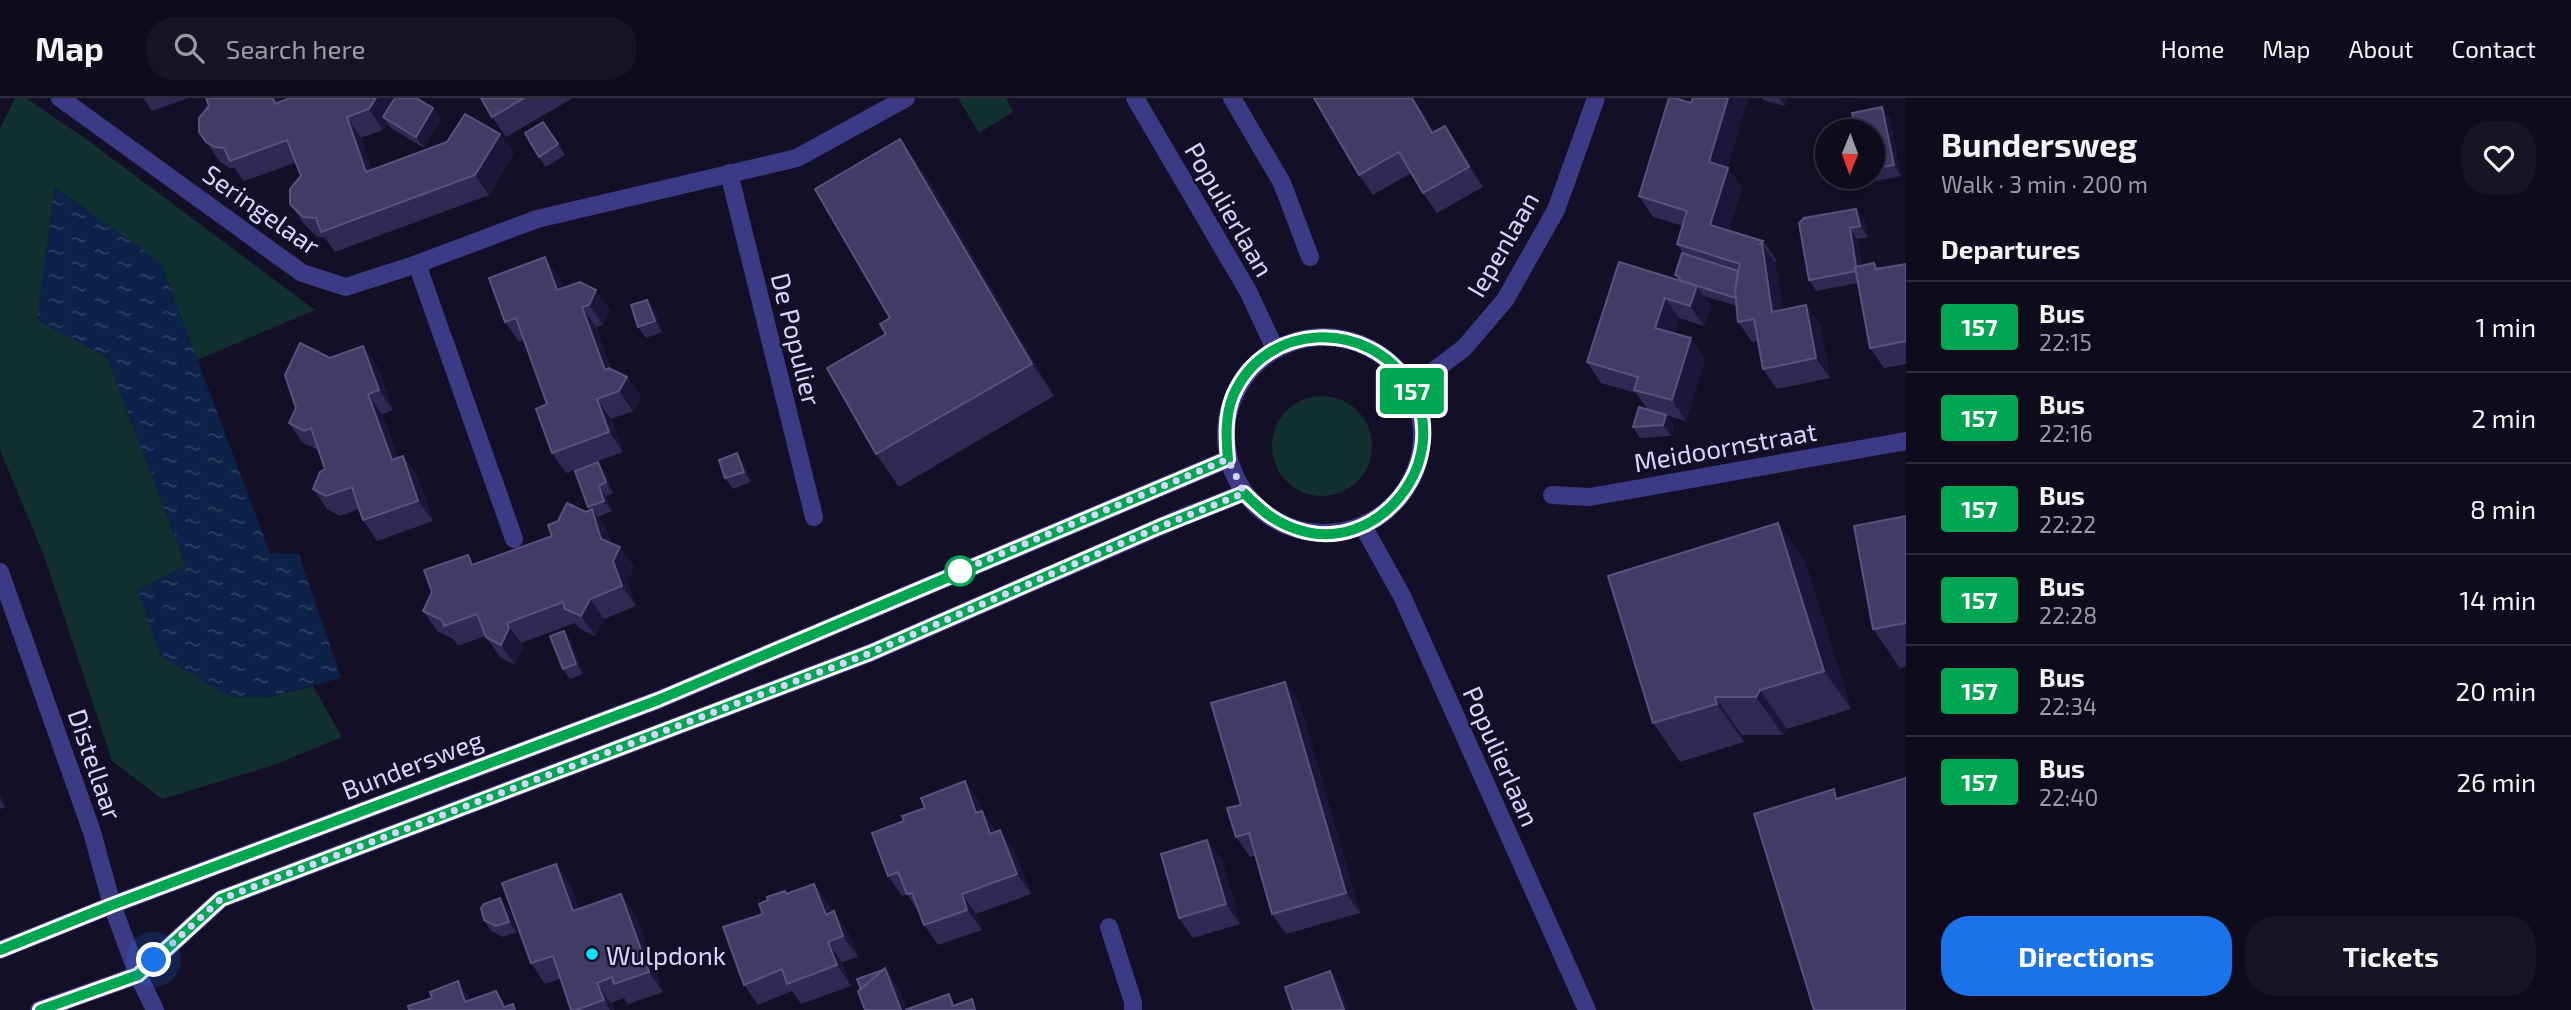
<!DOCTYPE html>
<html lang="en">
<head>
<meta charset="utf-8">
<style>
	:root { --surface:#0e0b1c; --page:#171425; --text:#f1f3f6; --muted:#9b9ba3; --line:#2e2b3b; --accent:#1a73e8 }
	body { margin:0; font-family:"Exo 2",sans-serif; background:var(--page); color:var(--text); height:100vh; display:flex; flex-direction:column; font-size:26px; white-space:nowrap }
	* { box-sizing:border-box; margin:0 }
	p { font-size:23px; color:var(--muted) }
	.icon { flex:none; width:38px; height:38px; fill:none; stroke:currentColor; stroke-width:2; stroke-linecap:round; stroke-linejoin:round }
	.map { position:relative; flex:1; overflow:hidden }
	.sheet { display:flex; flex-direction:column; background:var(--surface); width:665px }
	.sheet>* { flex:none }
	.badge { padding:0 14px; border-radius:5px; font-size:24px; line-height:46px }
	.needle { width:46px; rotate:181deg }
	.tools { position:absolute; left:1815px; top:21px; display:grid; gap:14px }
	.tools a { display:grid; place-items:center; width:70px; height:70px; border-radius:50%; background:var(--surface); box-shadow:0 7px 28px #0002,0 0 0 2px var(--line); font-size:35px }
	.you { position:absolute; width:35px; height:35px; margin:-18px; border:5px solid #fff; border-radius:50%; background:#1a73e8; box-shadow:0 0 0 10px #1a73e833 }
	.map>.badge { position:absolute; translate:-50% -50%; box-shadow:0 0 0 4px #fff }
	h2 { padding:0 35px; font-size:26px; line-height:63px }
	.round { display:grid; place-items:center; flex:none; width:74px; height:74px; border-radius:28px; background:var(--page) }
	.headline { display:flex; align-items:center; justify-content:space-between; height:119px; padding:0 35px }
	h1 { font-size:33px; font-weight:700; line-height:52px }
	.action { display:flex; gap:14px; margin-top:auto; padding:14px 35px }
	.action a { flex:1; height:80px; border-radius:28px; background:var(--accent); color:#fff; font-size:28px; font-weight:700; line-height:80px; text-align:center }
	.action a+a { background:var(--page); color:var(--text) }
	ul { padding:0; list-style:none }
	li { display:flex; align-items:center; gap:21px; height:91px; padding:0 35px; border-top:2px solid var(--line) }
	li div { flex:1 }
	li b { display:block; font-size:26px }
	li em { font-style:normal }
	li .badge { min-width:77px; font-weight:700; text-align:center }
	header { display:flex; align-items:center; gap:42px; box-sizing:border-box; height:98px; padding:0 35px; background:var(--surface); border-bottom:2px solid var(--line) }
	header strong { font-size:33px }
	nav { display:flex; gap:38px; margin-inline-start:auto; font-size:24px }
	.search { width:490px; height:63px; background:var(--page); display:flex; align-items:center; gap:18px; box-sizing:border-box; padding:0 24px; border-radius:28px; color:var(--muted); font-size:26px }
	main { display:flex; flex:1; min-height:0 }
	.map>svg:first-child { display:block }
</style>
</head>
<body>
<header>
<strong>Map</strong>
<div class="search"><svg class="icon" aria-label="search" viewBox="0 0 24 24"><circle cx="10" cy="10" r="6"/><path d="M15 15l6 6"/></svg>Search here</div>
<nav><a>Home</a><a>Map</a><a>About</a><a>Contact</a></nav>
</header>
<main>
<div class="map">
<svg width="1906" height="912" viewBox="0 0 1906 912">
	<defs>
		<pattern id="water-ripples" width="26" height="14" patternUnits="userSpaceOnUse" patternTransform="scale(1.75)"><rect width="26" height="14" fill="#0c2248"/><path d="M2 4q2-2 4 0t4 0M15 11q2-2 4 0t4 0" fill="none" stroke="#2f4163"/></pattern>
	</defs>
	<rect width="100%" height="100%" fill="#130f26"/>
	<!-- grass -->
	<g fill="#12302f">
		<path d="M15 0H26L86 41 315 212 197 262 161 165 55 90 37 222 107 259 186 468 137 492 269 599 313 588 342 639 274 667 162 701 112 663 44 458 0 352V30Z"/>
		<path d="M958 0H1006L1013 14 979 35Z"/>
		<circle cx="1322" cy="348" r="50"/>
	</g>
	<!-- water -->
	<path fill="url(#water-ripples)" d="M55 89 161 165 270 455 299 456 341 580 269 599H231L161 559 137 492 186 468 107 259 37 222Z"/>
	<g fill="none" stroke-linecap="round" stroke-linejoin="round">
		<!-- minor -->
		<g stroke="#3d3a85" stroke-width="18">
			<path d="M60 0 302 175 346 189 417 166 514 441"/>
			<path d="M1135 0 1248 193 1275 251"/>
			<path d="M1232 0 1282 85 1310 159"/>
			<path d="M729 75 814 419"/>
			<path d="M417 166 537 121 797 60 906 0"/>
			<circle cx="1324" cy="337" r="98"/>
			<path d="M1411 290 1464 250 1505 202 1556 112 1596 0"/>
			<path d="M1552 397 1590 399 1906 343"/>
			<path d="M1363 428 1402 498 1587 912"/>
			<path d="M0 474 92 734 112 807 138 877 155 912"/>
			<path d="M1109 829 1133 904V912"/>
			<path d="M0 852 112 807 658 602 1228 361"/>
			<path d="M39 912 138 877 221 801 870 555 1178 421 1244 395"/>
		</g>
	</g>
	<!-- wall -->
	<g fill="#312854">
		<path d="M143 0H188L152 13Z"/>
		<path d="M290 0 441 21 424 50 391 30 387 25 383 32 361 40 372 71 500 36 514 56 489 97 335 154 325 140 317 139 304 126 290 106 301 78 295 65 244 83 234 70H229L220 64 199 34 209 8 281 4Z"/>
		<path d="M481 0H573L506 39 492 19Z"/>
		<path d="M1693 0H1748L1727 70 1742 90 1728 133 1763 143 1777 163 1775 164 1783 211 1806 207 1820 227 1830 280 1777 291 1763 271 1758 243 1752 244 1738 224 1737 208 1704 198 1711 208 1704 228 1679 220 1674 235 1691 240 1705 261 1686 323 1648 312 1636 295 1601 285 1587 264 1679 183 1675 177 1684 156 1677 146 1683 128 1653 119 1639 98 1691 5Z"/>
		<path d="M1762 0H1787L1785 8 1763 2Z"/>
		<path d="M1422 13 1434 34 1445 28 1459 48 1483 89 1437 115 1423 95 1411 75 1373 97 1359 77Z"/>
		<path d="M1890 20 1901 78 1861 86 1857 79H1872V33Z"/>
		<path d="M551 35 565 57 546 69 539 59Z"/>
		<path d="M923 73 1054 298 899 389 876 356 886 236Z"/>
		<path d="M1856 111 1864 121 1868 139 1857 141 1862 167 1874 165 1878 170 1906 166V266L1884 270 1870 250 1858 185 1816 193 1809 182Z"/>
		<path d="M559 179 563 190 610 212 603 227 596 229 611 271 627 279 641 299 633 313 611 321 623 354 566 375 552 355 547 306 524 242 519 244 505 224Z"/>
		<path d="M655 212 662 234 646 240 638 229Z"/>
		<path d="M363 248 377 268 393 312 382 316 398 360 403 358 417 378 433 423 377 443 363 422 359 411 340 418 327 411 313 391 325 371 319 352 303 345 289 325 296 310 330 260Z"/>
		<path d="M1666 317 1674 328 1671 338 1640 340 1633 329Z"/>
		<path d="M744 366 751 384 733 391 725 380Z"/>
		<path d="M605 375 613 395 606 398 612 413 598 419 607 432 611 445 620 449 634 469 627 483 636 508 604 521 595 538 580 531 575 525 521 545 523 550 515 567 500 559 485 538 458 548 453 541 437 533 423 513 475 466 552 438 586 414 591 412 588 409Z"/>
		<path d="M1906 418V568L1900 570 1873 531Z"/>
		<path d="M1805 463 1851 611 1787 631 1783 637H1742L1744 644 1680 664 1653 625Z"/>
		<path d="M564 533 571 544 583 576 570 581 563 571Z"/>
		<path d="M1299 604 1360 815 1286 836 1272 816 1255 758 1250 759 1236 739 1241 707Z"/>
		<path d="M965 683 979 703 983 715 996 733 1014 752 1031 796 976 816 982 832 938 847 924 827 920 816 907 796 902 798 888 778 925 710Z"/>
		<path d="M0 696 5 709 0 711Z"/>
		<path d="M1222 762 1240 826 1193 840 1179 820Z"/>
		<path d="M556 766 570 786 579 811 636 817 663 894 628 906 624 900 611 905 614 912H571L560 881 545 886 531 865Z"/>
		<path d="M814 786 828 806 832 814 848 834 858 859 842 864 851 888 801 906 792 893 758 907 744 887 763 816 787 796Z"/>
		<path d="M500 800 508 811 517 834 503 839 491 833 484 822Z"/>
	</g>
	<!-- shaded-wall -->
	<g fill="#1d163a">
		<path d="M273 0H279L289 26 275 6Z"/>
		<path d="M376 0H403L383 19 387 25 383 32 369 11Z"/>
		<path d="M1412 0 1422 13 1446 55 1432 35Z"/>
		<path d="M1728 0H1748L1723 84 1709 64Z"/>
		<path d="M1779 0H1787L1785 8Z"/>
		<path d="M1882 9 1890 20 1901 78 1894 67Z"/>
		<path d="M433 10 441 21 424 50 416 39Z"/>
		<path d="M347 19 361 40 380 94 366 74Z"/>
		<path d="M1445 28 1459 48 1483 89 1469 69Z"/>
		<path d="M500 36 514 56 489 97 475 77Z"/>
		<path d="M900 41 923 73 1054 298 1032 266Z"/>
		<path d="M1728 70 1742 90 1724 147 1710 127Z"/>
		<path d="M1856 111 1864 121 1868 139 1860 128Z"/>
		<path d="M1850 130 1857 141 1865 184 1857 173Z"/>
		<path d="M1762 145 1776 166 1786 234 1772 214Z"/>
		<path d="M545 159 559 179 571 212 557 192Z"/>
		<path d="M1697 188 1711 208 1704 228 1690 208Z"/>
		<path d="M596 192 610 212 603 227 589 207Z"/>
		<path d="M1665 200 1679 220 1669 250 1655 230Z"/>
		<path d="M647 202 655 212 662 234 655 223Z"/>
		<path d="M1806 207 1820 227 1830 280 1816 260Z"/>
		<path d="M582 209 596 229 619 292 605 272Z"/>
		<path d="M1691 240 1705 261 1686 323 1672 302Z"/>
		<path d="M363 248 377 268 393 312 379 292Z"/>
		<path d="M627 279 641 299 633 313 619 293Z"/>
		<path d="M368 296 382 316 406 382 392 362Z"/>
		<path d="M597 301 611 321 623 354 609 334Z"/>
		<path d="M1666 317 1674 328 1671 338 1663 327Z"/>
		<path d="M737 355 744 366 751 384 744 374Z"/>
		<path d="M403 358 417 378 433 423 418 403Z"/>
		<path d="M598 364 605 375 613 395 606 384Z"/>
		<path d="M599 388 606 398 612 413 604 403Z"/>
		<path d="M592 411 607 432 615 460 620 449 634 469 627 483 636 508 622 488 601 441Z"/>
		<path d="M1778 425 1805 463 1851 611 1824 573Z"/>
		<path d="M590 501 604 521 595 538 581 518Z"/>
		<path d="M507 525 521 545 523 550 515 567 501 547Z"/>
		<path d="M564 533 571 544 583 576 576 566Z"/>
		<path d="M1285 584 1299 604 1360 815 1346 795Z"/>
		<path d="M1760 592 1787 631 1783 637 1756 599Z"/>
		<path d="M1715 599 1742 637 1744 644 1717 606Z"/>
		<path d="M965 683 979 703 983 715 996 733 1004 756 976 715Z"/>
		<path d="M0 696 5 709 0 702Z"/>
		<path d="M1000 732 1014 752 1031 796 1017 776Z"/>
		<path d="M1207 742 1222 762 1240 826 1226 806Z"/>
		<path d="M556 766 570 786 587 833 573 813Z"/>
		<path d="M814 786 828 806 840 837 826 817Z"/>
		<path d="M621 796 636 817 663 894 649 874Z"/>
		<path d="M962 796 976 816 982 832 967 812Z"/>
		<path d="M500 800 508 811 517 834 509 824Z"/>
		<path d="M834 813 848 834 858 859 843 838Z"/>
		<path d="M828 844 842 864 851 888 837 867Z"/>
		<path d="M885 870 899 890 907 912H901Z"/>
		<path d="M1330 873 1338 884 1348 912H1344Z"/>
		<path d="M458 883 472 903 465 904Z"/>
		<path d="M597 885 611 905 614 912H610L604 902Z"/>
	</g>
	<!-- building -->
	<g fill="#433a66" stroke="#5a527e" stroke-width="2">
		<path d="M206 0H273L275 6 290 0H376L369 11 347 19 366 74 447 44 465 16 500 36 475 77 321 134 316 120 303 119 290 106V91L301 78 287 42 230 63 224 50 215 49 206 44 199 34V20L209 8Z"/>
		<path d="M395 0H416L433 10 416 39 383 19Z"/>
		<path d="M481 0H524L492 19Z"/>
		<path d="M1314 0H1412L1432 35 1445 28 1469 69 1423 95 1399 54 1359 77Z"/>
		<path d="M1669 0H1675L1691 5 1693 0H1728L1709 64 1728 70 1710 127 1763 143 1759 147 1762 145 1772 214 1806 207 1816 260 1763 271 1754 221 1738 224 1735 192 1740 166 1677 146 1687 113 1639 98Z"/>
		<path d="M1882 9 1894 67 1872 71V33H1856L1852 15Z"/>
		<path d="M543 24 558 46 539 59 525 35Z"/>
		<path d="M900 41 1032 266 876 356 827 270 886 236 880 226 890 220 815 91Z"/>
		<path d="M1856 111 1860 128 1850 130 1856 168 1855 169 1856 173 1809 182 1799 125 1804 120Z"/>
		<path d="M1682 155 1738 173 1735 192 1736 200 1679 182 1680 179 1675 177Z"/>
		<path d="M545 159 557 192 580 184 596 192 589 207 582 209 605 272 609 270 627 279 619 293 597 301 609 334 552 355 536 311 547 306 516 220 505 224 489 180Z"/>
		<path d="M1619 164 1697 188 1690 208 1665 200 1655 230 1691 240 1672 302 1634 292 1638 279 1587 264Z"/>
		<path d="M1874 165 1876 171 1906 166V243L1870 250 1855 169Z"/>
		<path d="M647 202 655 223 638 229 631 207Z"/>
		<path d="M300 245 330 260 363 248 379 292 368 296 392 362 403 358 418 403 363 422 352 389 326 398 313 391 320 374 325 371 311 330 304 333 289 325 296 310 285 277Z"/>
		<path d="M1639 309 1666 317 1663 327 1633 329Z"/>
		<path d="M737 355 744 374 725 380 719 362Z"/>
		<path d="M598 364 606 384 599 388 604 403 588 409 575 373Z"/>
		<path d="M567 405 586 414 592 411 601 441 620 449 613 463 622 488 590 501 581 518 565 511 563 504 507 525 509 530 501 547 486 539 477 516 444 528 442 522 423 513 432 494 424 472 468 457 472 467 552 438 548 427 558 423Z"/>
		<path d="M1906 418V525L1873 531 1854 428Z"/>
		<path d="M1778 425 1824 573 1760 592 1756 599H1715L1717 606 1653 625 1608 478Z"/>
		<path d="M564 533 576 566 563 571 550 538Z"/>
		<path d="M1285 584 1346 795 1272 816 1249 735 1236 739 1227 710 1241 707 1211 605Z"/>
		<path d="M1906 680V912H1814L1754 716 1834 691 1836 701Z"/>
		<path d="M965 683 976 715 982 713 990 736 1000 732 1017 776 962 796 967 812 924 827 912 795 907 796 898 774 888 778 872 735 904 723 902 718 925 710 921 700Z"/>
		<path d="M1207 742 1226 806 1179 820 1161 756Z"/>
		<path d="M556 766 573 813 621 796 649 874 614 886 612 879 597 885 604 902 576 912H571L553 858 531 865 502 785Z"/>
		<path d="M814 786 826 817 834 813 843 838 828 844 837 867 787 886 782 871 744 887 723 829 763 816 759 806 768 802 767 799 785 793 786 796Z"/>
		<path d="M500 800 509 824 496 828 484 822 481 810 484 806Z"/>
		<path d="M885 870 901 912H865L858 893Z"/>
		<path d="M883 872 861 891 857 881Z"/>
		<path d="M1330 873 1344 912H1293L1285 889Z"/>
		<path d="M458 883 465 904 496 893 504 909 513 906 515 912H409L408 908 432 900 430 894Z"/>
		<path d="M949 896 953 908 972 901 975 912H905Z"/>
	</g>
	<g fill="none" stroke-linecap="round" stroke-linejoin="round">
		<!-- line casing -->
		<g stroke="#fff" stroke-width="16">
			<path id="line" d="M0 852 112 807 658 602 1228 361C1226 340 1225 318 1233 298 1265 223 1369 220 1410 288 1455 361 1378 460 1296 431 1274 424 1260 411 1244 395L1159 429 870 555 221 801 138 877 40 912"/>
		</g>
		<!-- line -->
		<use href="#line" stroke="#00a651" stroke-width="10"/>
		<!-- walk -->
		<path stroke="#d9d4ff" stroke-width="7" stroke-dasharray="0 12.6" d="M154 862 221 801 870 555 1159 429 1244 395 1228 361 960 473"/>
	</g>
	<!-- markers -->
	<circle fill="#fff" stroke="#00a651" stroke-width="3.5" cx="960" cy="473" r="14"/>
	<circle fill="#00e5ff" stroke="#130f26" stroke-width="2.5" cx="592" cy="856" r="7"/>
	<g text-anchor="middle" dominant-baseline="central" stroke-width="5" stroke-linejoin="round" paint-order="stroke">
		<!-- street labels -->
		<g font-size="26" fill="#d9d4ff" stroke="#130f26">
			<text transform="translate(262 111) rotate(35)">Seringelaar</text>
			<text transform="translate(1230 111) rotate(60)">Populierlaan</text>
			<text transform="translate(1502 146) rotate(-60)">Iepenlaan</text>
			<text transform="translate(797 241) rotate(76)">De Populier</text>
			<text transform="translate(1725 348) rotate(-10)">Meidoornstraat</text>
			<text transform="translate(1502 658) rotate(66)">Populierlaan</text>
			<text transform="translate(96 666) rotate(71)">Distellaar</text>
			<text transform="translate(412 666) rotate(-21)">Bundersweg</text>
		</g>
		<!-- poi labels -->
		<g font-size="26" fill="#d9d4ff" stroke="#130f26" text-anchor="start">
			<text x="606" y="856">Wulpdonk</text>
		</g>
	</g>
</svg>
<div class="tools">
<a><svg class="needle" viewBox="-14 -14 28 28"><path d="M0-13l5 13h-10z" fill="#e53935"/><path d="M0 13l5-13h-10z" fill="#9b9ba3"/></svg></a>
</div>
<div class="you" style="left:154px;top:862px"></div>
<b class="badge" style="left:1412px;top:293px;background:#00a651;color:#fff">157</b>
</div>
<section class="sheet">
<div class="headline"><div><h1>Bundersweg</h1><p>Walk · 3 min · 200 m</p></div><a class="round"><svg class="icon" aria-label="heart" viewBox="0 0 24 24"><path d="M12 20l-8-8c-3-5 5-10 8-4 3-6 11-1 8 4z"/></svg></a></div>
<h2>Departures</h2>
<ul>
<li><span class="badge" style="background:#00a651;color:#fff">157</span><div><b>Bus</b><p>22:15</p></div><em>1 min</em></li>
<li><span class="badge" style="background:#00a651;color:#fff">157</span><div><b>Bus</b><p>22:16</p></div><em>2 min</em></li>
<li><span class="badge" style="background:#00a651;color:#fff">157</span><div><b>Bus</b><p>22:22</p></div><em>8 min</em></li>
<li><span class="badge" style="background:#00a651;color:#fff">157</span><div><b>Bus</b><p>22:28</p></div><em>14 min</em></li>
<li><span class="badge" style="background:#00a651;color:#fff">157</span><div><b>Bus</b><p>22:34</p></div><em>20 min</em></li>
<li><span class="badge" style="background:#00a651;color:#fff">157</span><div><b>Bus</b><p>22:40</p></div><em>26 min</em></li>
</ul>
<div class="action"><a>Directions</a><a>Tickets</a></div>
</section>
</main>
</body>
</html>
